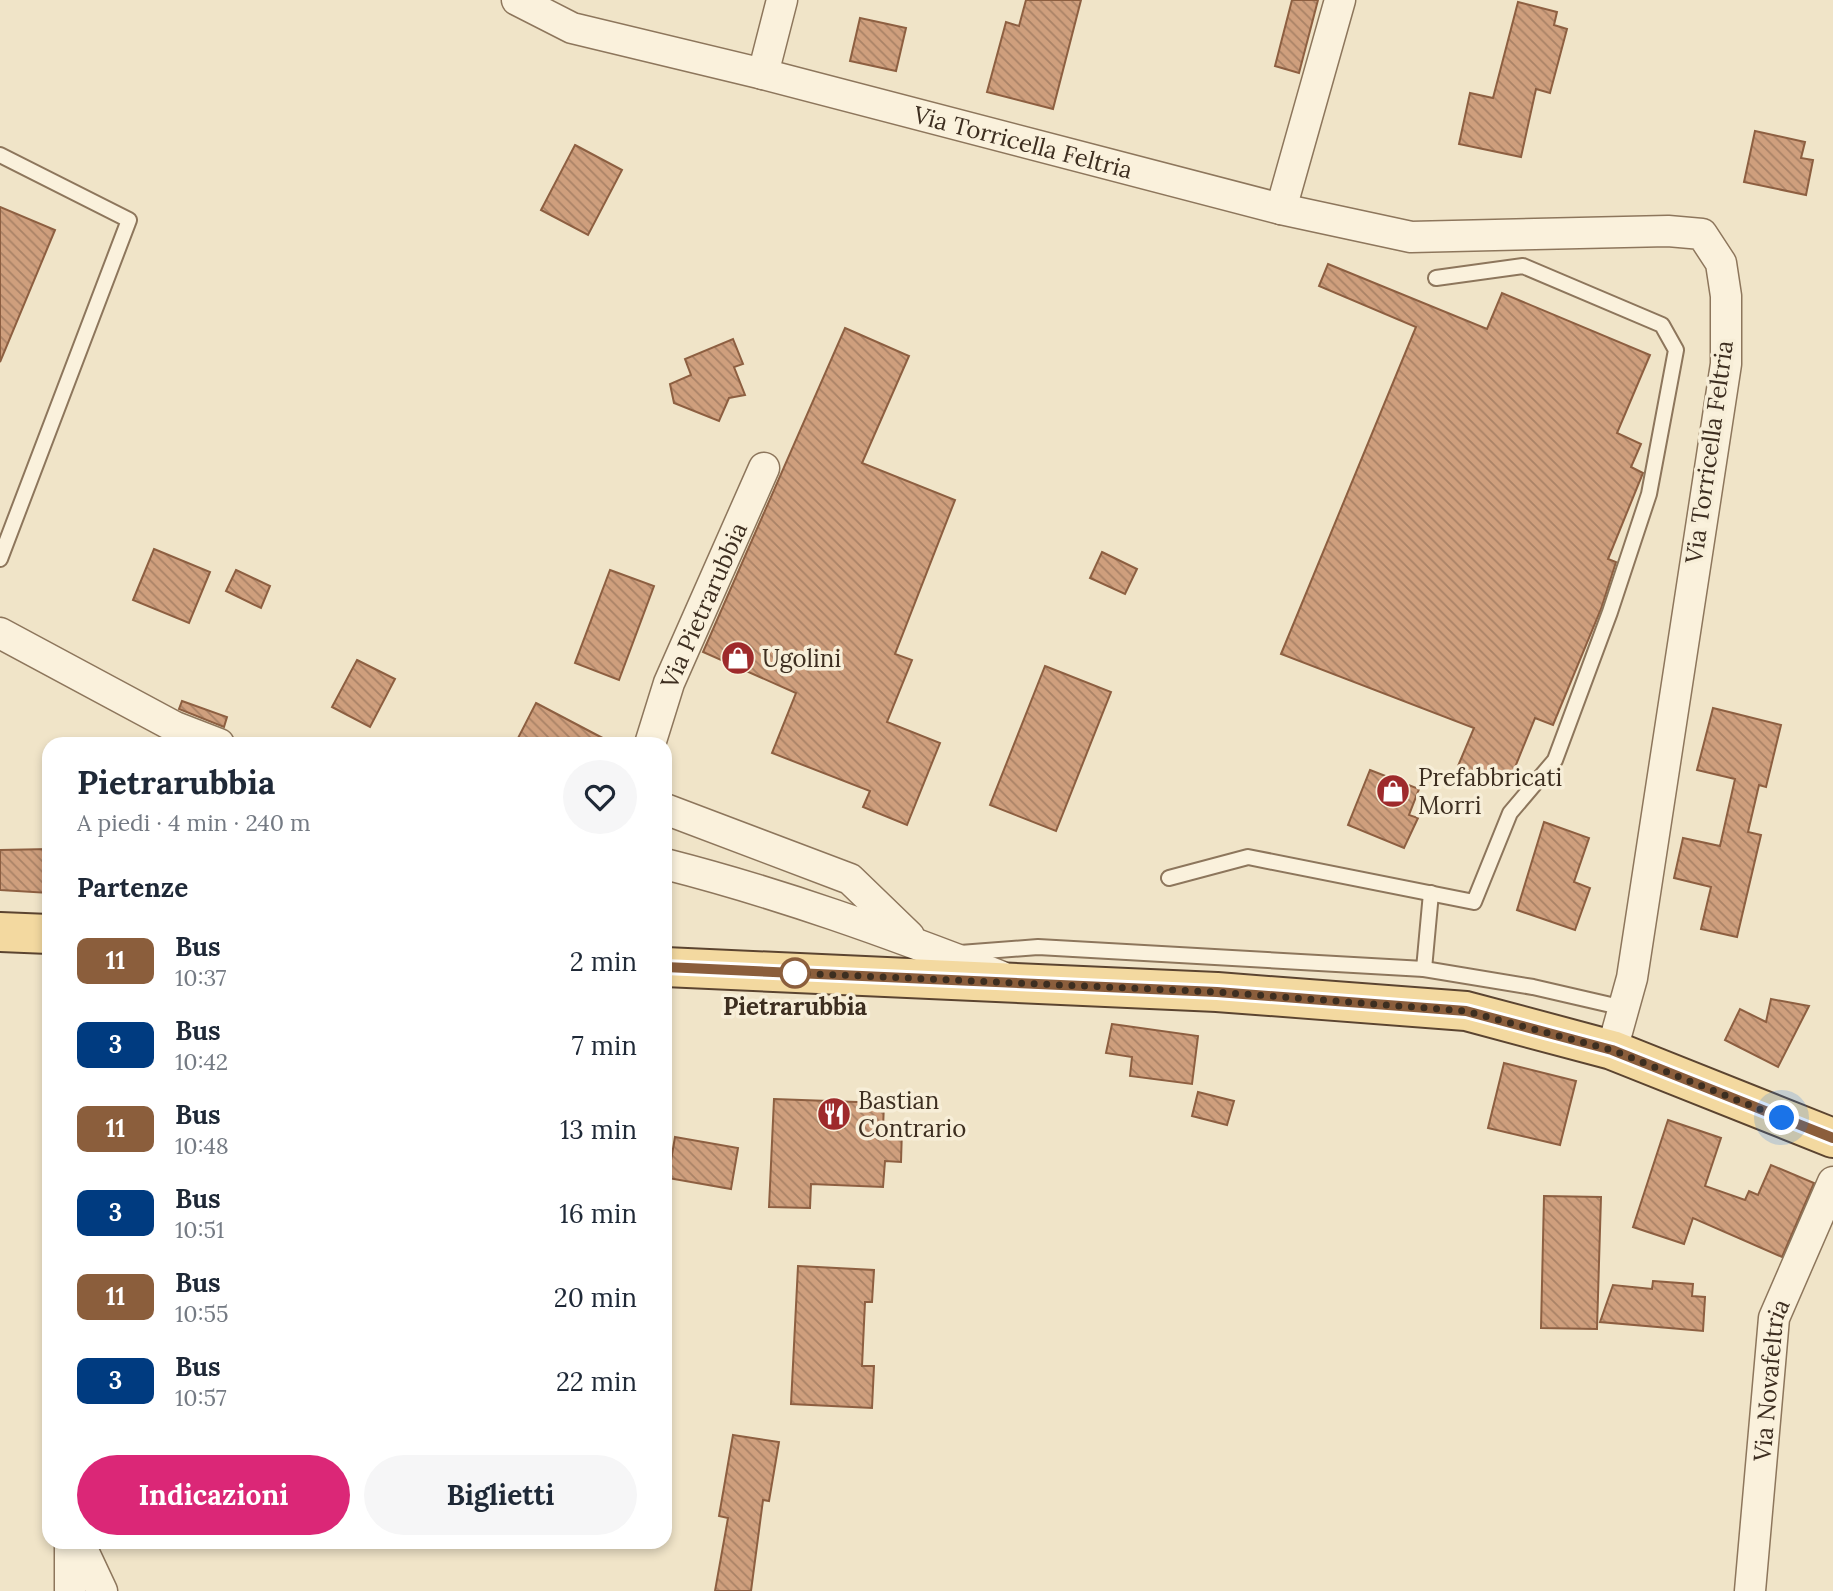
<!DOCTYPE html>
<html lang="it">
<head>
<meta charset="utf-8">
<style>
	:root { --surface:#fff; --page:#f6f6f7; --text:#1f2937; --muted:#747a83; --accent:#db2777 }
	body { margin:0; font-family:Lora,serif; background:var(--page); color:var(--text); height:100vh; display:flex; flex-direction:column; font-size:26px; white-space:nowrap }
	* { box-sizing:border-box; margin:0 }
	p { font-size:23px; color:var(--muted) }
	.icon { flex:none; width:38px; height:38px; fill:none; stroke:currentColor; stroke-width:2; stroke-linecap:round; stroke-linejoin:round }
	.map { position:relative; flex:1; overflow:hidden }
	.side { position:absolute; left:42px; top:737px; width:630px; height:812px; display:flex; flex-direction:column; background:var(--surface); border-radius:21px; box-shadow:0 4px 10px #0003 }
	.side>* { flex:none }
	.badge { padding:0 14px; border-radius:10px; font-size:24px; line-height:46px }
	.you { position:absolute; width:35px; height:35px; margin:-18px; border:5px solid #fff; border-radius:50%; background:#1a73e8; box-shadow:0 0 0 10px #1a73e833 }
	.map>.badge { position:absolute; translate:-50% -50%; box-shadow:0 0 0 4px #fff }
	h2 { padding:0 35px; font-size:26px; line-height:63px }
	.round { display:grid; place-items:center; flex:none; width:74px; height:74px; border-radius:37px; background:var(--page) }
	.overview { display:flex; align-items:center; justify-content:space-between; height:119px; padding:0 35px }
	h1 { font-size:33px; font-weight:700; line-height:52px }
	.button { display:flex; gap:14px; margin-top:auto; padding:14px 35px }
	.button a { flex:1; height:80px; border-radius:42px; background:var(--accent); color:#fff; font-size:28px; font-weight:700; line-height:80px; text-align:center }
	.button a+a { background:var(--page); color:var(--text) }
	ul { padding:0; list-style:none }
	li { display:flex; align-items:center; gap:21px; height:84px; padding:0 35px }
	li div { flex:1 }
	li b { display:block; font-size:26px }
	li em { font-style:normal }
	li .badge { min-width:77px; font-weight:700; text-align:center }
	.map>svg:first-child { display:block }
</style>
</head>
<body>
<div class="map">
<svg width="1833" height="1591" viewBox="0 0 1833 1591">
	<defs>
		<pattern id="building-back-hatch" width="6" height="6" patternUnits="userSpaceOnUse" patternTransform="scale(1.75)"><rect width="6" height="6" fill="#cf9f7d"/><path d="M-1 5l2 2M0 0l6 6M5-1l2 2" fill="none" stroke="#a98266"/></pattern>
	</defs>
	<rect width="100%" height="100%" fill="#f0e4c8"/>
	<!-- building -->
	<g fill="url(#building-back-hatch)" stroke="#8d5f41" stroke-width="2">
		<path d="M1026 0H1081L1053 109 987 92 1006 22 1019 26Z"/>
		<path d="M1292 0H1318L1299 73 1275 66Z"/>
		<path d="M1518 2 1557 12 1554 25 1567 29 1550 93 1536 89 1521 157 1459 144 1470 93 1493 98Z"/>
		<path d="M860 18 906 28 896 71 850 61Z"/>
		<path d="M1755 131 1805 142 1801 158 1813 160 1806 195 1744 182Z"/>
		<path d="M575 145 622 170 588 235 541 210Z"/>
		<path d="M0 207 55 230 0 362Z"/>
		<path d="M1328 264 1487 329 1502 293 1650 355 1617 433 1641 444 1631 467 1643 473 1608 559 1616 562 1601 609 1553 725 1535 718 1507 787 1458 766 1474 728 1281 654 1416 327 1319 286Z"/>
		<path d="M845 328 909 356 862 463 955 500 895 654 912 660 887 722 940 743 907 825 863 807 870 791 772 753 796 693 703 652Z"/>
		<path d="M733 339 743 364 734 367 745 395 729 398 719 421 674 403 670 384 691 375 685 359Z"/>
		<path d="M154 549 210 572 189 623 133 600Z"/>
		<path d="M1102 552 1137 569 1125 594 1090 578Z"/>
		<path d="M236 570 270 586 261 608 226 591Z"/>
		<path d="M610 570 654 586 619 680 575 663Z"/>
		<path d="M357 660 395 679 370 727 332 707Z"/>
		<path d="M1045 666 1111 692 1056 831 990 805Z"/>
		<path d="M182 701 227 717 224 727 179 709Z"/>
		<path d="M536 703 614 744H515Z"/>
		<path d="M1713 708 1781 725 1766 787 1759 785 1748 832 1761 835 1737 937 1701 929 1711 887 1674 878 1683 838 1720 846 1735 779 1697 770Z"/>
		<path d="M1370 770 1419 789 1409 815 1418 818 1404 848 1348 825Z"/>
		<path d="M1544 822 1589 838 1574 882 1590 888 1575 930 1517 910Z"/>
		<path d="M49 849V893L0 890V850Z"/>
		<path d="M1771 999 1809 1006 1778 1067 1725 1040 1740 1009 1766 1022Z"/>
		<path d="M1112 1024 1198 1036 1192 1084 1130 1076 1132 1057 1106 1053Z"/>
		<path d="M1504 1063 1576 1081 1560 1145 1488 1128Z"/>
		<path d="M1198 1092 1234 1101 1227 1125 1192 1116Z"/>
		<path d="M774 1099 884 1103 883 1129H902L901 1162 885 1161 883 1187 811 1184 810 1208 769 1207Z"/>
		<path d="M1668 1120 1721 1138 1705 1186 1745 1200 1749 1191 1758 1195 1771 1165 1814 1183 1782 1257 1693 1218 1684 1244 1633 1227Z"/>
		<path d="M675 1137 738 1148 731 1189 668 1178Z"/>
		<path d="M1544 1196 1601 1197 1597 1329 1541 1328Z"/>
		<path d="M798 1266 874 1270 872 1302H865L862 1366H874L872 1408 791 1404Z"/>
		<path d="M1653 1281 1693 1284 1692 1296 1705 1297 1703 1331 1600 1322 1613 1285 1652 1289Z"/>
		<path d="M733 1435 779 1442 769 1501 763 1500 751 1591H715L728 1518 719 1516Z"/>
	</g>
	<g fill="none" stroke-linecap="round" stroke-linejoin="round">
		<!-- service casing -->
		<g stroke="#8d765c" stroke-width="18">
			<g id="service">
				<path d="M0 155 129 220 0 559"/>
				<path d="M1169 878 1248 857 1474 902 1510 813 1555 760 1610 612 1649 494 1676 350 1662 325 1523 266 1436 278"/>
				<path d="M960 953 1038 947 1424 969 1431 893"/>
				<path d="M1424 969 1533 987 1624 1008"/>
			</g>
		</g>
		<!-- minor casing -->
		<g stroke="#8d765c" stroke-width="33">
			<g id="minor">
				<path id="s1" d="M517 0 572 28 763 74 1281 209 1411 237 1668 231 1702 234 1721 263 1726 296V364L1632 978 1612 1050"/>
				<path d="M763 74 782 0"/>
				<path d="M1281 209 1340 0"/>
				<path d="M0 633 175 727 219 744"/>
				<path id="s2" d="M650 744 669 683 764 468"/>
				<path d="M665 809 850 879 909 936"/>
				<path d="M665 864C779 893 890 933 1000 976"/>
				<path d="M70 1542V1591"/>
				<path d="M79 1542 102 1591"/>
				<path id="s3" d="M1750 1591 1774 1318 1833 1182"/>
			</g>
		</g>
		<!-- primary casing -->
		<g stroke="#5b4430" stroke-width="42">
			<g id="primary">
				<path d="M0 932 49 934"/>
				<path d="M665 967 1217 992 1466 1011 1612 1050 1833 1138"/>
			</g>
		</g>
		<!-- service -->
		<use href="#service" stroke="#faf1dc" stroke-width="14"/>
		<!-- minor -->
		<use href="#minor" stroke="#faf1dc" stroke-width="30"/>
		<!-- primary -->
		<use href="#primary" stroke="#f3d9a0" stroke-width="38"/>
	</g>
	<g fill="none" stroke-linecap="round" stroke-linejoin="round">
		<!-- line casing -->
		<g stroke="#fff" stroke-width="16">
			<path id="line" d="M665 967 1217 992 1466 1011 1612 1050 1833 1138"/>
		</g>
		<!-- line -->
		<use href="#line" stroke="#8b5e3c" stroke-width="10"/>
		<!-- walk -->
		<path stroke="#3d2e20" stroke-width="7" stroke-dasharray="0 12.6" d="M795 973 1217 992 1466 1011 1612 1050 1782 1118"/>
	</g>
	<!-- icons -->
	<defs>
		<g id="shop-disc" transform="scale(1.75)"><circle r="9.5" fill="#9e2a2b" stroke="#f7eed8"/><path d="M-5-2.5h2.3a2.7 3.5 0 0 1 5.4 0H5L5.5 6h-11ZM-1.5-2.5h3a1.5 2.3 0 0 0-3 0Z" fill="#fff"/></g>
		<g id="restaurant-disc" transform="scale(1.75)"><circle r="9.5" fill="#9e2a2b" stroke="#f7eed8"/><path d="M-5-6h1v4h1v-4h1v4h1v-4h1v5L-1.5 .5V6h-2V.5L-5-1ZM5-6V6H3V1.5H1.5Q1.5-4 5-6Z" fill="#fff"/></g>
	</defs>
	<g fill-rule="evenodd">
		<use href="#shop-disc" x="738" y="658"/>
		<use href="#shop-disc" x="1393" y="791"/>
		<use href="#restaurant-disc" x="834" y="1114"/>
	</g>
	<!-- markers -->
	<circle fill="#fff" stroke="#8b5e3c" stroke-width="3.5" cx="795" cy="973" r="14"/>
	<g text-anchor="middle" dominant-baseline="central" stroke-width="7" stroke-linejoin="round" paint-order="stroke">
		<!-- street labels -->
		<g font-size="24" fill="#3d2e20" stroke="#f7eed8">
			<text stroke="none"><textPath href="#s1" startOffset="527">Via Torricella Feltria</textPath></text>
			<text transform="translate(1709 452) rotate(-82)">Via Torricella Feltria</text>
			<text stroke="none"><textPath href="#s2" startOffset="149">Via Pietrarubbia</textPath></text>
			<text stroke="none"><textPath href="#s3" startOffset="212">Via Novafeltria</textPath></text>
		</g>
		<!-- poi labels -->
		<g font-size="24" fill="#3d2e20" stroke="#f7eed8" text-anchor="start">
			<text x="762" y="658">Ugolini</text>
			<text x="1418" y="777">Prefabbricati<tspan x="1418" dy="28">Morri</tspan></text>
			<text x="858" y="1100">Bastian<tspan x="858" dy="28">Contrario</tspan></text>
		</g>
		<!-- stop labels -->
		<g font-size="24" font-weight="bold" fill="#3d2e20" stroke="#f7eed8">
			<text x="795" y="1006">Pietrarubbia</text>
		</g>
	</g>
</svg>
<div class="you" style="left:1782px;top:1118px"></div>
<section class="side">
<div class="overview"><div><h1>Pietrarubbia</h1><p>A piedi · 4 min · 240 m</p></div><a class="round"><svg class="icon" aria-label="heart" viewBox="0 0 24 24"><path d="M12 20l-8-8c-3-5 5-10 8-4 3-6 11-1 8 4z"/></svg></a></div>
<h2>Partenze</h2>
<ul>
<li><span class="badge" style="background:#8b5e3c;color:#fff">11</span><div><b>Bus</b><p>10:37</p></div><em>2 min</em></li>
<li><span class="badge" style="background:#003b80;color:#fff">3</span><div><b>Bus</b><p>10:42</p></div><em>7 min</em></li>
<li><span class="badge" style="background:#8b5e3c;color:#fff">11</span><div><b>Bus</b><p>10:48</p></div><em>13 min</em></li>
<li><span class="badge" style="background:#003b80;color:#fff">3</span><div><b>Bus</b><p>10:51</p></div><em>16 min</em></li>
<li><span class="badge" style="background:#8b5e3c;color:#fff">11</span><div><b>Bus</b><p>10:55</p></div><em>20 min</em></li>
<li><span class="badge" style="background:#003b80;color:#fff">3</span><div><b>Bus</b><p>10:57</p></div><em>22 min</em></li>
</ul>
<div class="button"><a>Indicazioni</a><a>Biglietti</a></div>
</section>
</div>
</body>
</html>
